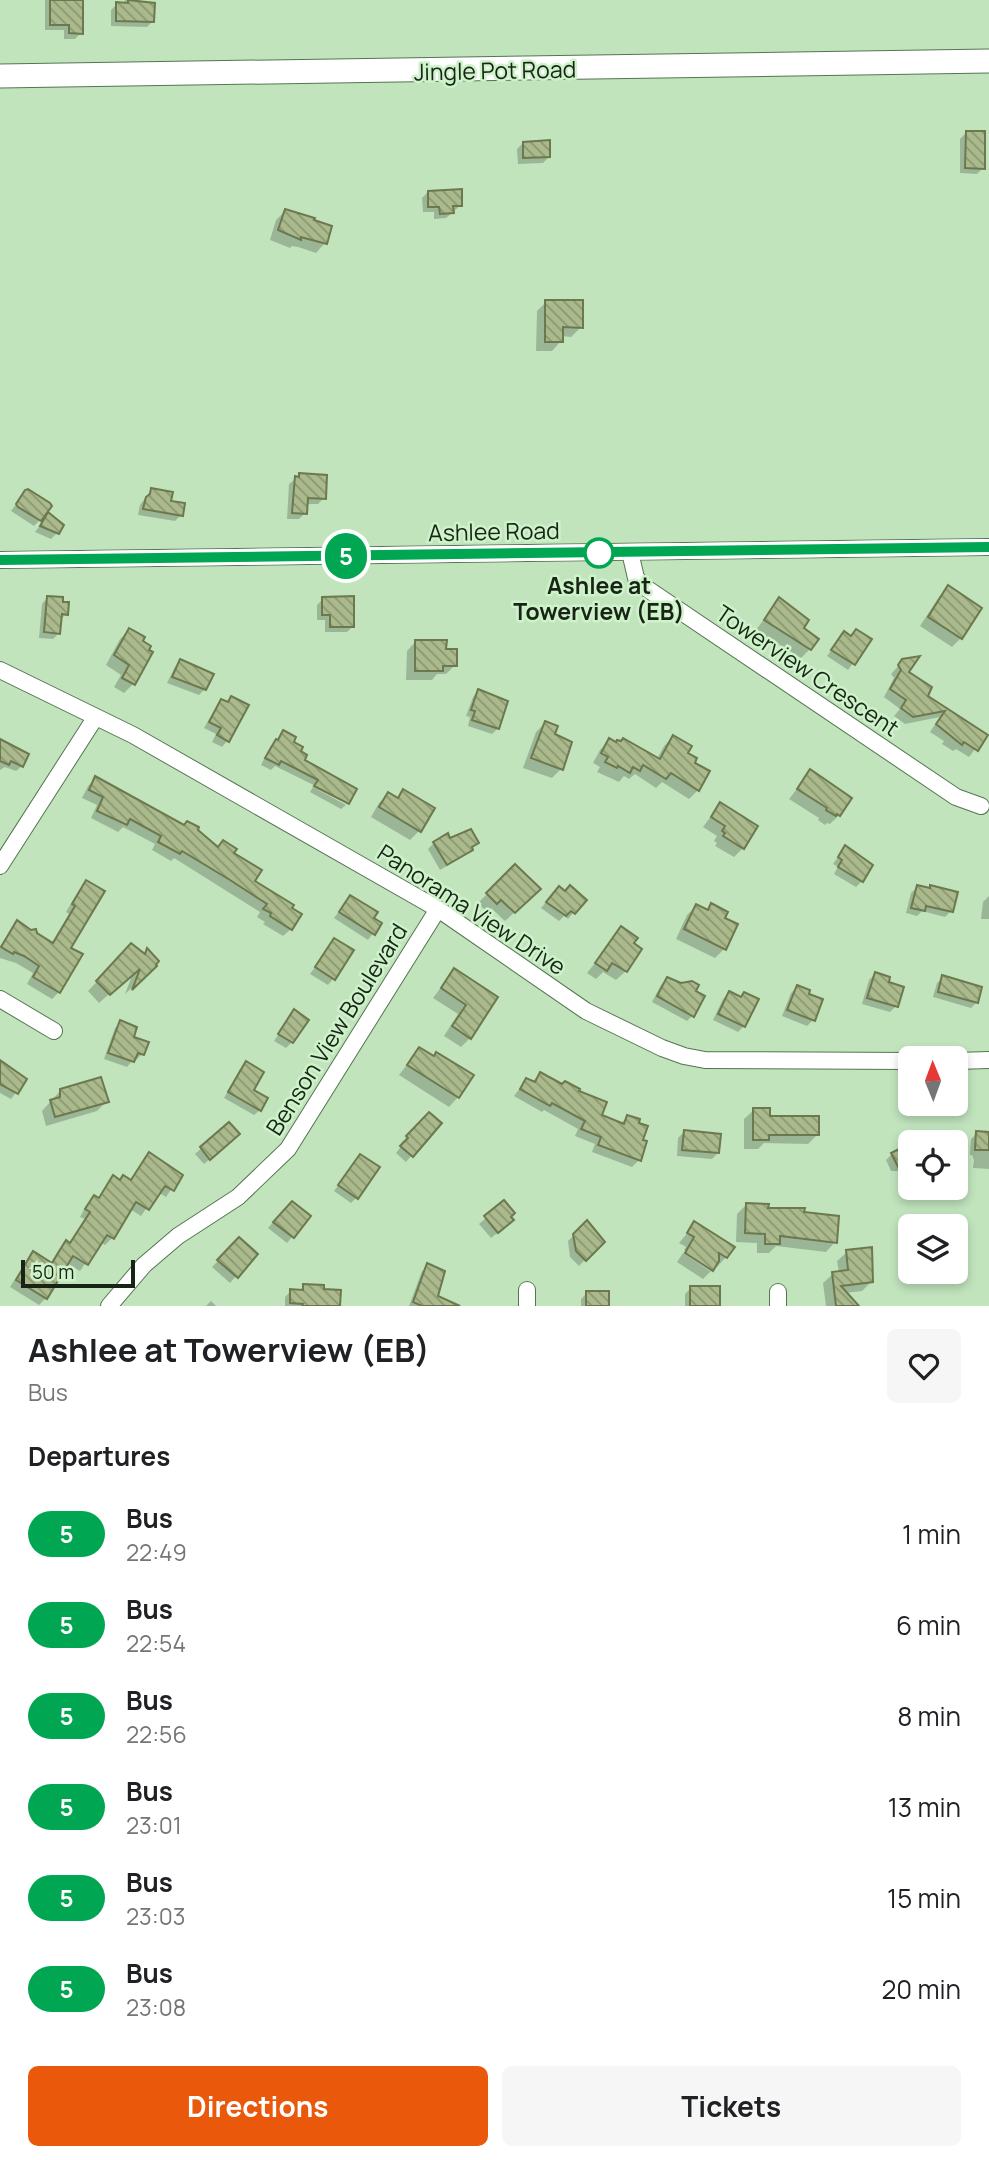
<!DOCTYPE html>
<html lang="en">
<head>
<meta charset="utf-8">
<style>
	:root { --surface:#fff; --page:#f6f6f6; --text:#202124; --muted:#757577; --accent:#ea580c }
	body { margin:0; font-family:Manrope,sans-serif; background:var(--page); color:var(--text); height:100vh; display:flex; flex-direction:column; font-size:26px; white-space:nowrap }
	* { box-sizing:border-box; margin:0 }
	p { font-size:23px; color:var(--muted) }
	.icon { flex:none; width:38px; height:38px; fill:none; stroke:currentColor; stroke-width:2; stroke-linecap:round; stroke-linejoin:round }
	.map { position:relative; height:1306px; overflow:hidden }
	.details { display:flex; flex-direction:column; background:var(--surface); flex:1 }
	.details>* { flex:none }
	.badge { padding:0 14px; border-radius:23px; font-size:24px; line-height:46px }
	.needle { width:46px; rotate:359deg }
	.controls { position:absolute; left:898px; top:1046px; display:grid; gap:14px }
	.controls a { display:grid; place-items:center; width:70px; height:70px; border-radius:10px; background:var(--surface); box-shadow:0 4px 10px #0003; font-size:35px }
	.scale { position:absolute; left:21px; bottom:18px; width:114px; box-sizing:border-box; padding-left:7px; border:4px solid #182516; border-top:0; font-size:19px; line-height:24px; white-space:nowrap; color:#182516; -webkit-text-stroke:5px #cef2ca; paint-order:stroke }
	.map>.badge { position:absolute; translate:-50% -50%; box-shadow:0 0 0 4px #fff }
	h2 { padding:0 28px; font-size:26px; line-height:63px }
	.round { display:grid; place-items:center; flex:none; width:74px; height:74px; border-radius:10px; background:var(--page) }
	.head { display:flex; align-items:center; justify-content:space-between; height:119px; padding:0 28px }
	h1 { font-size:33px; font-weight:700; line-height:52px }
	.action { display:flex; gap:14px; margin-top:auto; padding:14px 28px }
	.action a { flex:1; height:80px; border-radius:10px; background:var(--accent); color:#fff; font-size:28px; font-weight:700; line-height:80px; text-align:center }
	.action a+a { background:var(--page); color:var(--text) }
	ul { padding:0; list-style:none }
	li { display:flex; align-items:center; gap:21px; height:91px; padding:0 28px }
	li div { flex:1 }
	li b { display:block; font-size:26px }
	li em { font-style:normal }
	li .badge { min-width:77px; font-weight:700; text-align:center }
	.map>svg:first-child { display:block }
</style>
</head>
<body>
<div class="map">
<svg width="989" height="1306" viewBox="0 0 989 1306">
	<defs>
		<pattern id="building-back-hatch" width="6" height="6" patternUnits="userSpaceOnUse" patternTransform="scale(1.75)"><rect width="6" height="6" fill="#abba8c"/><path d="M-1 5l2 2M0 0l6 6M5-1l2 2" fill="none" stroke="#8a9771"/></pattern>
	</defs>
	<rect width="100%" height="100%" fill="#c1e4bd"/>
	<!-- shadow -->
	<g fill="#0003">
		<path d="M45 0H64L81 33 75 39H64V30H45Z"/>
		<path d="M125 0H138V5L153 21 147 27 111 26V10L117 4H123Z"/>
		<path d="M966 133 983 168 977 174 960 173V139Z"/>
		<path d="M523 143 549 157 543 163 518 164 517 149Z"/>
		<path d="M428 192 461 205 446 218 434 219V212H423L422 198Z"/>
		<path d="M285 211 325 243 316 253 298 247 292 246 290 248 270 240 276 220Z"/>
		<path d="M546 302 581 327 571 337 561 336V341L552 351H536L537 311Z"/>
		<path d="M300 475 324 498 318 504H306L305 513 299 519H287L289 484Z"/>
		<path d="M151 490 170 502 181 515 175 521 138 515 140 505Z"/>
		<path d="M25 492 40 520 34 526 11 511Z"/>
		<path d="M48 515 57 533 51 539 35 532Z"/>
		<path d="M948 588 961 638 952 647 920 626 939 597Z"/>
		<path d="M47 598 66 614 60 620 59 633 53 639 39 638 42 604Z"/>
		<path d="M323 599 353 626 347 632H325V620H317V605Z"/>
		<path d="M779 599 802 629 810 649 801 658 756 630Z"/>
		<path d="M129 630 141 642 134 683 124 693 114 687 121 675 106 665 120 639Z"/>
		<path d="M844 633 850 637 870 640 848 670 827 656Z"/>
		<path d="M416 641 445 651 455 665 446 674H437L432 680H406L407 651Z"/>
		<path d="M181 661 205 689 199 695 167 683 175 667Z"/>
		<path d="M903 661 906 672 925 696 985 736 969 757 956 749 953 751 942 744 944 741 930 732 940 717 905 724 894 716 900 709 884 697 894 678 891 674Z"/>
		<path d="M478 691 498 728 492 734 468 726 470 717 466 716 473 697Z"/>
		<path d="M231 698 227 741 222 747 212 742 216 734 204 728 216 707 221 701 226 703Z"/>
		<path d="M545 723 553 735 561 769 552 778 523 768 536 732Z"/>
		<path d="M284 732 303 761 348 802 275 766 271 770 261 765 270 747Z"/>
		<path d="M673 737 692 763 698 790 689 799 662 782 656 788 635 774 629 779 624 776 619 782 597 772 600 767 593 763 600 750 609 740 657 759 664 746Z"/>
		<path d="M0 741 22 766 16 771 5 767 0 770Z"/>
		<path d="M811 771 839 815 830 824 827 823 825 825 818 820 819 818 789 799Z"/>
		<path d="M96 778 183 827 196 830 217 848 232 854 291 929 283 936 263 924 265 922 257 917 260 912 174 858 171 861 152 850 155 844 123 827 118 832 91 818 97 805 82 798 88 786Z"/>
		<path d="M313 787 346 805 341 809 310 792Z"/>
		<path d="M404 792 419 831 410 840 371 817 379 803 388 794 396 799Z"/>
		<path d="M720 804 743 848 734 857 715 846 717 843 714 841 717 836 703 827Z"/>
		<path d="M450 841 477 843 465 855 440 870 428 849 434 843Z"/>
		<path d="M845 847 862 881 856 887 834 874 838 867 833 864Z"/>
		<path d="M515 866 529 899 505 921 491 908 487 912 478 903Z"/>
		<path d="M86 882 59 992 52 999 27 984 33 973 16 963 0 958V946L17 923 51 944 69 914 66 912 79 890Z"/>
		<path d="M917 887 928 889 931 887 951 911 945 917 922 911 917 916 906 913 911 893Z"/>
		<path d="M553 894 584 900 568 919 564 916 559 921 541 908Z"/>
		<path d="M989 896V919H981L983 902Z"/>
		<path d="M350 897 380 924 368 940 334 918Z"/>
		<path d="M696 906 706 911 711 906 723 919 724 949 715 958 676 939 687 915Z"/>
		<path d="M622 929 631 944 640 949 626 971 616 980 603 972 596 979 587 973Z"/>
		<path d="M335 940 333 979 328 985 310 974Z"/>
		<path d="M131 946 143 955 147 951 146 975 125 994 133 973 99 1003 88 991Z"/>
		<path d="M454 970 496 998 470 1038 461 1047 444 1036 458 1014 433 998Z"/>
		<path d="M875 974 887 983 896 1006 890 1012 862 1004 869 980Z"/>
		<path d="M943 977 977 1002 971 1008 933 997 937 983Z"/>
		<path d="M667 979 694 992 692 1016 687 1021 652 1002 661 985Z"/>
		<path d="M797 987 807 994 821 1000 813 1020 807 1026 782 1016 791 993Z"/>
		<path d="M729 993 739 998 744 994V1026L738 1032 713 1020 723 999Z"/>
		<path d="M294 1011 292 1042 286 1048 274 1041Z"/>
		<path d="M121 1022 131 1038 146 1043 142 1054 136 1060 134 1059 127 1067 104 1059 115 1028Z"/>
		<path d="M419 1049 472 1076 458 1097 449 1107 399 1075Z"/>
		<path d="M0 1062 25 1080 11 1099 0 1093Z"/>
		<path d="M246 1063 251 1091 260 1110 254 1115 224 1098 240 1069Z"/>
		<path d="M540 1074 600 1116 620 1124 627 1117 641 1141 639 1160 632 1167 592 1152 595 1144 575 1136 578 1129 544 1110 542 1112 514 1096 526 1080 533 1081Z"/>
		<path d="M61 1090 107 1101 97 1111 46 1126 42 1111Z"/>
		<path d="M754 1110 768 1118 817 1135 808 1144 764 1143 758 1149H744V1119Z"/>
		<path d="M429 1115 439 1123 406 1162 396 1153 403 1144 401 1143Z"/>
		<path d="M229 1124 232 1140 204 1164 195 1154Z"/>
		<path d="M931 1131H943V1137H948V1143H925V1137Z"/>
		<path d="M684 1132 718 1153 712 1159 677 1156 678 1138Z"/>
		<path d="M977 1133 989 1140V1169L973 1168 974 1160 972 1155H970L971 1139Z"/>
		<path d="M892 1154 910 1163V1167L906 1171H891L886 1160Z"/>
		<path d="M149 1155 181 1175 166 1197 158 1192 141 1216 130 1209 112 1238 105 1245 100 1242 80 1271 67 1263 46 1298 39 1305 10 1287 27 1260 34 1253 50 1264 59 1249 66 1243 69 1244 85 1219 80 1217 87 1204 94 1197 97 1199 113 1177 120 1181H129Z"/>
		<path d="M360 1156 357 1197 351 1203 334 1191Z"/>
		<path d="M504 1202 506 1226 491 1238 479 1224Z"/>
		<path d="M746 1205 802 1214 835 1242 826 1252 776 1246 769 1253H757V1243L736 1242 737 1214Z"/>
		<path d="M282 1212 309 1216 287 1243 268 1228Z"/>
		<path d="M587 1222 603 1241 579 1266 570 1257 568 1241Z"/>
		<path d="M695 1224 726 1257 717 1267 715 1265 712 1270 703 1279 677 1262 683 1253 710 1271V1267L684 1250 686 1247 679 1243Z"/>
		<path d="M239 1239 256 1254 230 1283 212 1267Z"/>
		<path d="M847 1252 872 1281 862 1291 845 1293 857 1306H826L823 1283 833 1274 839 1273 837 1261Z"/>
		<path d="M428 1266 436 1297 457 1306H409L422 1271Z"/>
		<path d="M304 1286 322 1291 338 1306H285V1297L291 1291 298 1292Z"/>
		<path d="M691 1288 718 1306H685V1294Z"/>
		<path d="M587 1293 607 1306H581V1299Z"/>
		<path d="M211 1301 216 1306H206Z"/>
	</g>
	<!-- building -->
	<g fill="url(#building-back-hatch)" stroke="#6c794e" stroke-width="2">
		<path d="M50 0H83V34L69 33V25H50Z"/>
		<path d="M128 0 155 3 154 22 116 21V2L128 3Z"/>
		<path d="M966 131H985V169L965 168Z"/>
		<path d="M550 140V157L523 158V142Z"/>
		<path d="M462 189V206H453L454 213 440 214 439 207H428V191Z"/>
		<path d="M285 209 315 218 314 220 332 226 327 244 308 239 301 237V240L278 230Z"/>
		<path d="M545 300H583V328L563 327V342H545Z"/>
		<path d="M299 473 327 475 326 499 308 498 307 514 292 513 295 476 299 477Z"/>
		<path d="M151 488 173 492 171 501 185 503 183 516 143 509 146 497 150 494Z"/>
		<path d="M28 489 50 503 52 506 41 521 18 507 16 504 25 490Z"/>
		<path d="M48 512 64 525 59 534 40 526Z"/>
		<path d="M948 585 982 608 962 639 928 617Z"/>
		<path d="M47 596 63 597V602H69L68 615 62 614 60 634 44 632Z"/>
		<path d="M354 596V627H330V615H322V597Z"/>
		<path d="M779 597 809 620 804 628 819 639 811 650 764 620Z"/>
		<path d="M129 628 145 637 143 641 151 646 149 650 153 652 135 685 122 678 129 665 114 655Z"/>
		<path d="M856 629 872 639 855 665 831 650 844 631 851 636Z"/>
		<path d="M415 640H447L446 649H457V666H443V671H415Z"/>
		<path d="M920 656 909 672 932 687 928 696 988 735 978 751 964 742 962 745 936 724 945 711 913 717 901 708 906 700 890 689 901 670 898 665 902 659Z"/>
		<path d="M180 659 214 674 206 690 172 677Z"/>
		<path d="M478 689 508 701 499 729 472 720 475 711 471 710Z"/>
		<path d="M231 696 249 705 229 742 217 735 221 728 209 722 221 699 228 702Z"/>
		<path d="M545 721 558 726 555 734 572 742 563 770 531 758Z"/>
		<path d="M283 730 296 737 294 742 303 747 301 751 307 755 305 760 357 789 349 804 314 786 318 780 281 761 279 765 265 758 276 739 278 740Z"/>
		<path d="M673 735 692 746 688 753 697 758 695 763 710 771 699 791 671 773 666 779 643 765 640 771 633 767 630 773 618 766 617 768 605 762 608 757 601 753 609 738 616 742 617 740 621 741 623 738 660 759Z"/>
		<path d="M0 739 29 754 23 767 11 761 9 765 0 761Z"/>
		<path d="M810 769 852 798 840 816 837 814 836 816 826 810 827 808 797 789Z"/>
		<path d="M95 776 184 825 187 821 199 827 198 830 218 847 223 840 237 849 234 853 262 870 255 881 294 905 292 908 302 914 292 930 270 916 271 913 263 909 267 904 230 880 182 851 180 854 158 842 161 836 130 819 127 825 97 811 103 797 89 790Z"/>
		<path d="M403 789 435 808 421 832 379 807 388 792 398 798Z"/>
		<path d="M720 802 758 826 744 849 723 836 725 833 722 831 725 826 711 817Z"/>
		<path d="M471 829 479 843 472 847 473 850 447 865 433 842 448 833 450 838Z"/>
		<path d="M845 845 873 865 863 882 838 867 842 860 838 857Z"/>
		<path d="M515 864 541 889 515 913 501 900 497 904 486 893Z"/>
		<path d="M86 880 105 891 71 948 83 954 60 993 33 977 39 966 24 956 14 952 13 954 1 947 17 920 31 930 36 929 37 933 53 943 75 906 72 904Z"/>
		<path d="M570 885 587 900 575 914 571 911 566 916 546 902 559 886 565 891Z"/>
		<path d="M917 885 930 888V885L958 892 953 912 926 906 925 911 911 908Z"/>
		<path d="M350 895 378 912 374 918 382 923 375 935 339 912Z"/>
		<path d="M711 903 728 912 725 918 738 924 726 950 684 929 696 904 708 910Z"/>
		<path d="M621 926 638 938 634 943 642 949 627 972 612 963 607 971 595 963Z"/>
		<path d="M334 938 354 950 335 980 315 967Z"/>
		<path d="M131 943 145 954 147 948 159 961 156 965 157 966 132 990 140 969 110 995 96 981Z"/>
		<path d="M454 968 498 997 471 1039 452 1026 466 1005 441 988Z"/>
		<path d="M875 972 890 977 889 982 904 987 898 1007 867 998Z"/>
		<path d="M942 975 982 987 978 1003 938 992Z"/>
		<path d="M667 977 681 983 692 981 699 985 696 991 705 996 694 1017 657 996Z"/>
		<path d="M797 985 810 990 809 994 823 999 815 1021 787 1010Z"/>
		<path d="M729 991 741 997 744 992 759 999 745 1027 718 1014Z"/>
		<path d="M294 1009 309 1020 293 1043 278 1034Z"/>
		<path d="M120 1020 137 1027 134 1037 149 1042 144 1055 138 1053 134 1062 108 1053Z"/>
		<path d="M419 1047 434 1056 436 1052 474 1075 459 1098 407 1065Z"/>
		<path d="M0 1060 27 1079 18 1094 0 1084Z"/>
		<path d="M246 1061 264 1072 254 1090 268 1098 261 1111 228 1092Z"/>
		<path d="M540 1072 562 1084 565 1081 580 1089 579 1091 607 1102 602 1115 624 1124 627 1115 640 1119 639 1123 648 1126 643 1140 647 1141 641 1161 598 1145 601 1137 581 1129 585 1121 552 1103 550 1106 520 1089 526 1078 535 1082Z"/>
		<path d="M101 1077 109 1102 55 1117 50 1100 60 1097V1089Z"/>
		<path d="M753 1108H770V1116H819V1135H769V1140H753Z"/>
		<path d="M429 1112 442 1123 413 1157 400 1146 408 1138 406 1136Z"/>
		<path d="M229 1122 240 1134 210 1160 200 1147Z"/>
		<path d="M684 1130 721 1134 719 1153 682 1150Z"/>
		<path d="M976 1131 989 1132V1150H975Z"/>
		<path d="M903 1147 910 1159V1190L891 1153Z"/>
		<path d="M149 1152 183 1175 174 1191 165 1186 149 1210 136 1202 114 1239 107 1235 88 1265 73 1256 47 1299 16 1280 33 1251 52 1263 66 1240 70 1243 90 1212 85 1209 94 1195 99 1198 113 1175 120 1180 123 1175 131 1180Z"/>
		<path d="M360 1154 380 1167 358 1199 338 1185Z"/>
		<path d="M504 1200 515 1213 511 1217 514 1220 498 1233 484 1216Z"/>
		<path d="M292 1201 311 1216 294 1238 273 1222Z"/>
		<path d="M746 1203 769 1204 768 1208H805L804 1212 839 1216 837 1243 780 1236V1244H765V1234L745 1233Z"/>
		<path d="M587 1220 605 1242 586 1261 576 1251 573 1234Z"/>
		<path d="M694 1221 735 1247 727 1258 719 1253V1261L713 1271 685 1253 694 1237 687 1233Z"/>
		<path d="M239 1237 258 1254 238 1278 217 1260Z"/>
		<path d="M872 1247 873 1282 841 1286 859 1306H836L832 1272 848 1270 846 1250Z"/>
		<path d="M427 1263 445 1271 438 1296 460 1306H422L413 1302Z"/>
		<path d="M303 1284 324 1285V1289L341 1290 340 1306H302L303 1304 290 1303V1289L303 1290Z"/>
		<rect x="690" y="1286" width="30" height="20"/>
		<rect x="586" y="1291" width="23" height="15"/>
	</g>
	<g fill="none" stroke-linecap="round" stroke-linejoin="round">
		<!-- street casing -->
		<g stroke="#557551" stroke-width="18">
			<g id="street">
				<path d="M630 552 636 578 646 588 956 797 981 806"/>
				<path d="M0 560 989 547"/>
				<path d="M0 670 133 735 438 909 586 1011 662 1048 684 1056 705 1060 910 1061"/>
				<path d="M0 866 95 718"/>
				<path d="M0 999 54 1031"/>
				<path d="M956 1061 989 1060"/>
				<path d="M109 1306 144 1265 178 1236 238 1197 288 1149 438 909"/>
				<path d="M527 1306V1290"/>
				<path d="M778 1306V1292"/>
			</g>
		</g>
		<!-- secondary casing -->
		<g stroke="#557551" stroke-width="25">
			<path id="secondary" d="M0 76 989 61"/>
		</g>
		<!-- street -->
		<use href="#street" stroke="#fff" stroke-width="16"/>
		<!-- secondary -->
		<use href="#secondary" stroke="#fff" stroke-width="23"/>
	</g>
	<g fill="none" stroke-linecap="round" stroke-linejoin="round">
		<!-- line casing -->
		<g stroke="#fff" stroke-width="16">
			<path id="line" d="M0 560 989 547"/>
		</g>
		<!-- line -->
		<use href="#line" stroke="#00a651" stroke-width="10"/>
	</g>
	<!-- markers -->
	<circle fill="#fff" stroke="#00a651" stroke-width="3.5" cx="599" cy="553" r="14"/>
	<g text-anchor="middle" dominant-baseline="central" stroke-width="5" stroke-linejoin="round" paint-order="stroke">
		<!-- street labels -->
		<g font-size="23" fill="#182516" stroke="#cef2ca">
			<text transform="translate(495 70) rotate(-1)">Jingle Pot Road</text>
			<text transform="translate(494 531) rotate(-1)">Ashlee Road</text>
			<text transform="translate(808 670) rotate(34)">Towerview Crescent</text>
			<text transform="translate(472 909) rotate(33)">Panorama View Drive</text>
			<text transform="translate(336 1029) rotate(-58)">Benson View Boulevard</text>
		</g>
		<!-- stop labels -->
		<g font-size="23" font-weight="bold" fill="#182516" stroke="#cef2ca">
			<text x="599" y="585">Ashlee at<tspan x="599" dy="26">Towerview (EB)</tspan></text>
		</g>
	</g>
</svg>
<div class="controls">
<a><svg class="needle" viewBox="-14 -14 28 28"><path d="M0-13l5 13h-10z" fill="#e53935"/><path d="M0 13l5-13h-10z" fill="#757577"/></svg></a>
<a><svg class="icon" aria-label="locate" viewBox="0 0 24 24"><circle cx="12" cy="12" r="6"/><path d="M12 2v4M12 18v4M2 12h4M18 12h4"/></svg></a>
<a><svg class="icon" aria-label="layers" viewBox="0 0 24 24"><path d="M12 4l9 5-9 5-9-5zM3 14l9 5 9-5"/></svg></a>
</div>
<div class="scale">50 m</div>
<b class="badge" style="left:346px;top:556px;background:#00a651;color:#fff">5</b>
</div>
<section class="details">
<div class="head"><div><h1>Ashlee at Towerview (EB)</h1><p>Bus</p></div><a class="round"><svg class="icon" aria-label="heart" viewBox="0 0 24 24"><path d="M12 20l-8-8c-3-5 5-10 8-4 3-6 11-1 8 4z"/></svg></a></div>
<h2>Departures</h2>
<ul>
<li><span class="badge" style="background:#00a651;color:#fff">5</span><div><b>Bus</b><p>22:49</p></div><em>1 min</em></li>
<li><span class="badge" style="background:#00a651;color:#fff">5</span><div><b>Bus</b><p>22:54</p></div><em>6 min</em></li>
<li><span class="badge" style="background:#00a651;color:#fff">5</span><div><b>Bus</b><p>22:56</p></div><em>8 min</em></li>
<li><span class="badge" style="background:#00a651;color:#fff">5</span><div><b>Bus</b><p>23:01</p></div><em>13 min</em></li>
<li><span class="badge" style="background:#00a651;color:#fff">5</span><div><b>Bus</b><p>23:03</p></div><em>15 min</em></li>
<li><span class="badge" style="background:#00a651;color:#fff">5</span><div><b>Bus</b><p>23:08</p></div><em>20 min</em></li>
</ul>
<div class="action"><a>Directions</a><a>Tickets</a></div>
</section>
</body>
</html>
